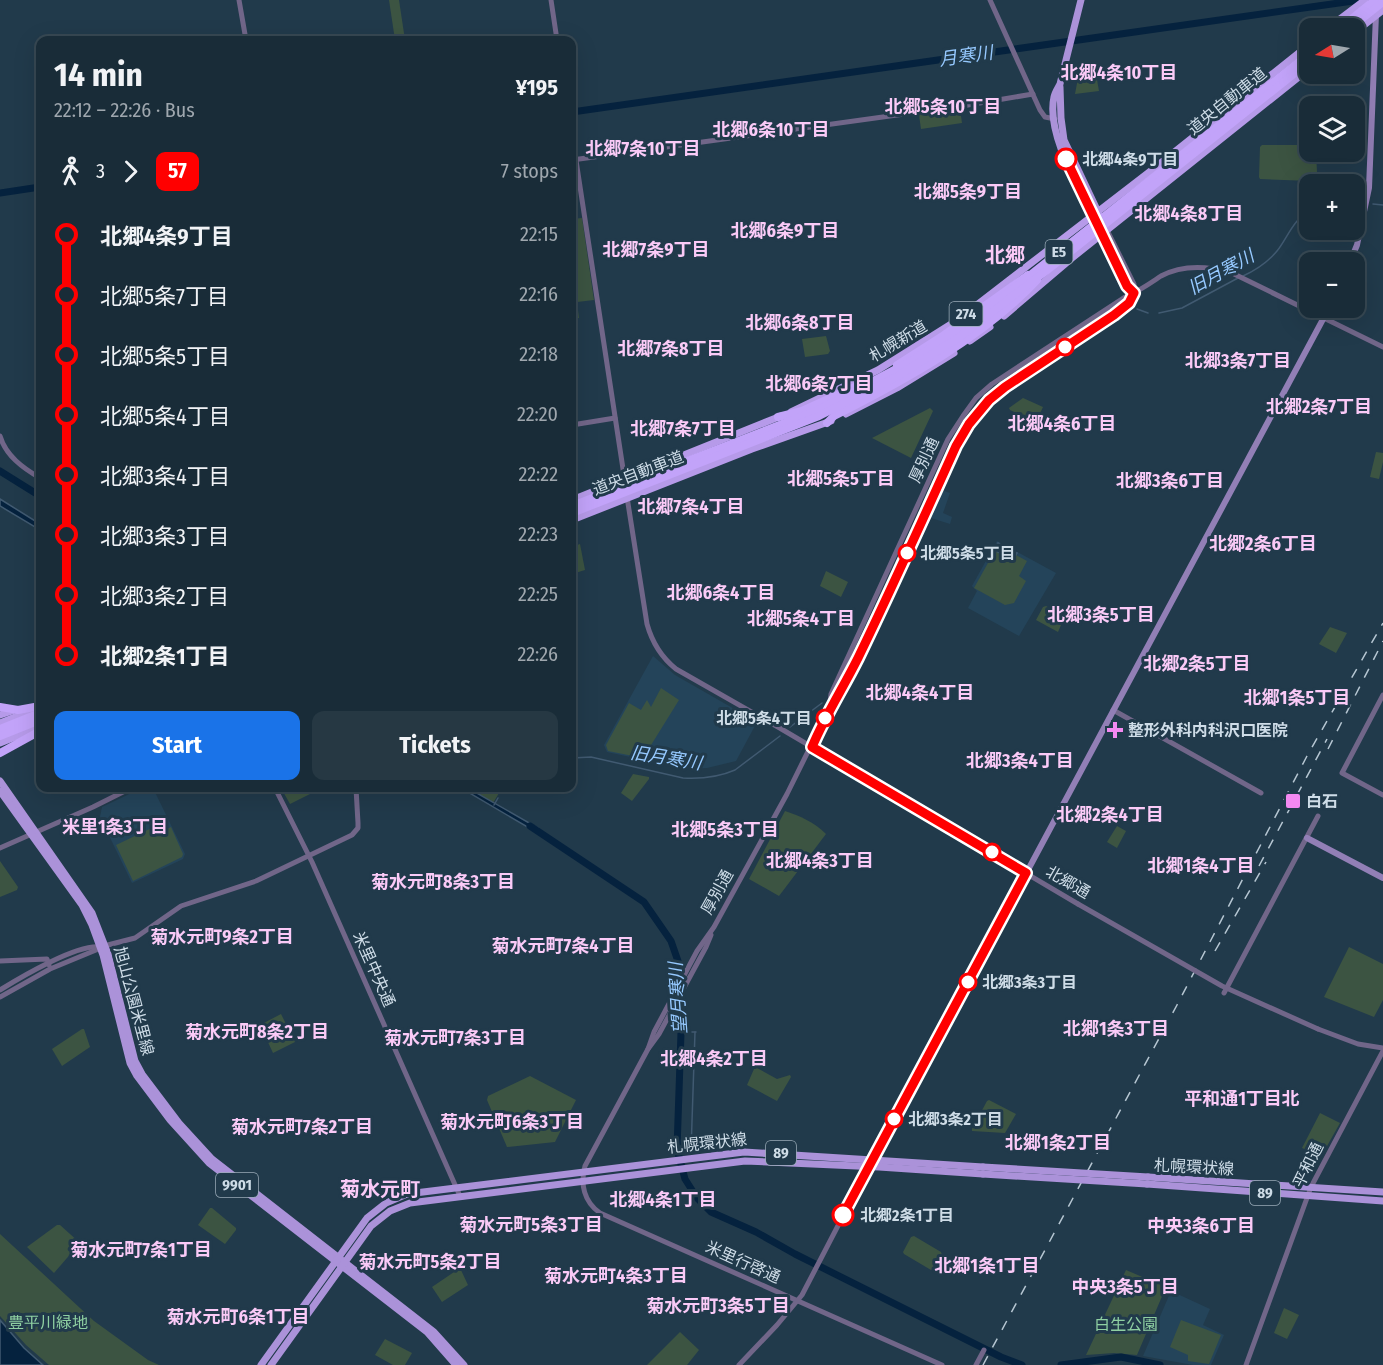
<!DOCTYPE html>
<html lang="en">
<head>
<meta charset="utf-8">
<style>
	:root { --surface:#192c38; --page:#263843; --text:#f1f3f6; --muted:#9fa7ae; --line:#374853; --accent:#1a73e8 }
	body { margin:0; font-family:"Fira Sans Condensed","Noto Sans JP",sans-serif; background:var(--page); color:var(--text); height:100vh; display:flex; flex-direction:column; font-size:22px; white-space:nowrap }
	* { box-sizing:border-box; margin:0 }
	p { font-size:20px; color:var(--muted) }
	.icon { flex:none; width:33px; height:33px; fill:none; stroke:currentColor; stroke-width:2; stroke-linecap:round; stroke-linejoin:round }
	.map { position:relative; flex:1; overflow:hidden }
	.details { position:absolute; left:36px; top:36px; width:540px; height:756px; display:flex; flex-direction:column; background:var(--surface); border-radius:12px; box-shadow:0 6px 24px #0002,0 0 0 2px var(--line) }
	.details>* { flex:none }
	.badge { padding:0 12px; border-radius:9px; font-size:21px; line-height:39px }
	.needle { width:39px; rotate:259deg }
	.controls { position:absolute; left:1299px; top:18px; display:grid; gap:12px }
	.controls a { display:grid; place-items:center; width:66px; height:66px; border-radius:12px; background:var(--surface); box-shadow:0 6px 24px #0002,0 0 0 2px var(--line); font-size:30px }
	.map>.badge { position:absolute; translate:-50% -50%; box-shadow:0 0 0 3px #fff }
	.legs { display:flex; align-items:center; gap:9px; height:66px; padding:0 18px; font-size:20px }
	.legs p { margin-inline-start:auto }
	.head { display:flex; align-items:center; justify-content:space-between; height:102px; padding:0 18px }
	h1 { font-size:33px; font-weight:700; line-height:45px }
	.button { display:flex; gap:12px; margin-top:auto; padding:12px 18px }
	.button a { flex:1; height:69px; border-radius:12px; background:var(--accent); color:#fff; font-size:24px; font-weight:700; line-height:69px; text-align:center }
	.button a+a { background:var(--page); color:var(--text) }
	ul { padding:0 18px; list-style:none }
	li { display:flex; align-items:center; gap:21px; height:60px; font-size:22px }
	li i { display:grid; place-items:center; width:9px; height:100%; margin:0 8px; background:currentColor }
	li i::after { content:''; width:15px; height:15px; margin:-8px; border:4px solid; border-radius:50%; background:var(--surface) }
	li p { margin-inline-start:auto }
	li:first-child i { background:linear-gradient(#0000 50%,currentColor 0) }
	li:last-child i { background:linear-gradient(currentColor 50%,#0000 0) }
	.map>svg:first-child { display:block }
</style>
</head>
<body>
<div class="map">
<svg width="1383" height="1365" viewBox="0 0 1383 1365">
	<rect width="100%" height="100%" fill="#213a4b"/>
	<!-- built -->
	<g fill="#24445a">
		<path d="M941 490 950 493 943 513 952 517 950 524 931 518Z"/>
		<path d="M997 541 1056 573 1019 636 968 608 977 591 972 586Z"/>
		<path d="M653 656 675 675 757 722 736 761 707 768 687 769 607 752 604 745Z"/>
		<path d="M142 788H153L185 854 183 859 132 883 100 817 102 807Z"/>
		<path d="M1171 1291 1210 1309 1203 1325 1224 1335 1211 1365H1193L1143 1356Z"/>
	</g>
	<!-- green -->
	<g fill="#3c5442">
		<path d="M389 0H399L405 40H395Z"/>
		<path d="M1096 74 1099 91 1075 94 1078 78Z"/>
		<path d="M960 109 962 123 921 129 919 115Z"/>
		<path d="M1262 145H1309L1310 152H1316L1317 172 1311 181 1260 179 1259 177 1260 147Z"/>
		<path d="M582 218 594 300 577 302 579 318 572 319V219Z"/>
		<path d="M826 336 830 351 828 354 805 357 802 339Z"/>
		<path d="M1023 398 1043 407 1036 422 1010 410 1009 408Z"/>
		<path d="M930 408 933 411 911 458 872 438Z"/>
		<path d="M1376 452 1383 453V462L1379 479 1370 477Z"/>
		<path d="M580 544 585 570 572 574V547Z"/>
		<path d="M998 545 1027 561 1019 576 1026 581 1014 603 1005 605 974 588Z"/>
		<path d="M826 571 848 582 841 597 820 586Z"/>
		<path d="M1046 606 1065 616 1058 632 1036 620 1043 607Z"/>
		<path d="M1330 627 1347 633 1336 653 1319 644Z"/>
		<path d="M661 688 679 700 643 758 608 751 606 745 629 703 641 710 647 700 651 707Z"/>
		<path d="M633 774 649 777V779L632 801 621 793Z"/>
		<path d="M281 788H322L290 804Z"/>
		<path d="M469 788H502L493 803Z"/>
		<path d="M785 811C800 816 814 822 826 834L779 896 749 879Z"/>
		<path d="M160 824 163 831 171 827 183 854 182 857 133 881 116 845Z"/>
		<path d="M1117 826 1126 831 1117 848 1107 842Z"/>
		<path d="M0 861 18 887 17 890 0 897Z"/>
		<path d="M1349 947 1383 964V1000L1374 1017 1324 997Z"/>
		<path d="M281 1014 295 1042 273 1053 260 1025Z"/>
		<path d="M82 1029H84L90 1047 62 1066 52 1049Z"/>
		<path d="M757 1068 777 1079 790 1075 791 1077 777 1101 747 1085 754 1069Z"/>
		<path d="M530 1076 576 1100 555 1142 507 1147 487 1100 488 1096Z"/>
		<path d="M989 1100 1016 1114 1005 1133 972 1131V1129L987 1101Z"/>
		<path d="M1320 1113 1340 1123 1322 1155H1319L1302 1148Z"/>
		<path d="M210 1208H212L236 1228V1230L225 1244 198 1225Z"/>
		<path d="M57 1225H60L80 1243 54 1273 27 1247Z"/>
		<path d="M0 1234 94 1321 148 1360 159 1365H49L26 1345 0 1316Z"/>
		<path d="M914 1236 941 1252 942 1255 933 1269 931 1270 904 1254 903 1252 911 1237Z"/>
		<path d="M460 1268 468 1285 442 1302 432 1287Z"/>
		<path d="M1126 1270 1166 1287 1137 1355 1114 1353 1086 1355Z"/>
		<path d="M1284 1308 1299 1315 1287 1339 1274 1333Z"/>
		<path d="M1181 1320 1221 1335 1209 1364 1188 1361V1355L1170 1347Z"/>
		<path d="M680 1332 699 1350 687 1365H647Z"/>
		<path d="M385 1339 412 1353 405 1365H393L375 1355Z"/>
	</g>
	<!-- water -->
	<g fill="#05223e" stroke="#415a71" stroke-width="1.5">
		<path d="M0 499 40 524V530L0 506Z"/>
		<path d="M998 543 1017 553 1013 560 994 550Z"/>
		<path d="M461 788H468L538 828 536 832Z"/>
		<path d="M0 1320 24 1348 43 1365H0Z"/>
	</g>
	<g fill="none" stroke-linecap="round" stroke-linejoin="round">
		<!-- stream -->
		<g stroke="#415a71" stroke-width="1.5">
			<path d="M1354 203H1361"/>
			<path d="M1373 204 1383 205"/>
			<path d="M1243 276C1256 270 1267 263 1277 251 1287 239 1294 217 1310 212"/>
			<path d="M1137 309 1148 313"/>
			<path d="M1159 313 1182 308 1238 278"/>
			<path d="M841 685 946 456 969 415 989 393 1008 379 1121 305"/>
			<path d="M790 727 822 703"/>
			<path d="M572 758 591 757 683 778C701 779 719 777 735 770L780 736"/>
			<path d="M503 790 504 788"/>
			<path d="M494 805 498 798"/>
			<path d="M681 1032H685"/>
			<path d="M692 1032H696"/>
			<path d="M691 1151 695 1032"/>
			<path d="M678 1153 684 1152"/>
		</g>
		<!-- river -->
		<g stroke="#05223e" stroke-width="7">
			<path d="M572 112 1360 0"/>
			<path d="M0 193 40 187"/>
			<path d="M0 471 40 496"/>
			<path d="M530 826 644 902 671 941 679 964 682 1004 677 1149 685 1179 697 1198 711 1212 756 1232 795 1254 1001 1357 1022 1365"/>
			<path d="M1061 1365 1121 1357 1160 1365"/>
		</g>
		<!-- tertiary -->
		<g stroke="#716689" stroke-width="5">
			<path d="M239 0 246 40"/>
			<path d="M551 0 557 40"/>
			<path d="M990 0 1040 110 1045 117 1055 119"/>
			<path d="M572 134 625 482"/>
			<path d="M572 160 962 106 1033 94"/>
			<path d="M1102 234 1127 286 1134 293"/>
			<path d="M572 425 615 418"/>
			<path d="M0 436C6 456 23 468 40 478"/>
			<path d="M627 497 647 624C652 642 661 657 676 669L778 727 1078 904"/>
			<path d="M1383 695 1342 773 1383 795"/>
			<path d="M829 710 831 694 948 439 963 416 976 398 992 384 1125 297C1138 292 1149 284 1161 276 1183 264 1207 266 1230 272L1383 347"/>
			<path d="M1113 710 1261 793"/>
			<path d="M275 788 312 862 460 1196"/>
			<path d="M0 848 93 807 131 788"/>
			<path d="M711 935 706 947 659 1034 648 1049 585 1166C580 1184 584 1202 600 1213L942 1365"/>
			<path d="M0 961 47 959 49 965"/>
			<path d="M0 990C21 977 77 944 100 947L135 938 181 906 256 881 352 835 358 828V823L356 788"/>
			<path d="M1224 993 1318 816"/>
			<path d="M0 997 50 969 96 950 100 947"/>
			<path d="M1318 1029 1358 1044 1383 1048"/>
			<path d="M648 1049 654 1032 697 951 714 927 787 794 828 711 838 698 961 436 984 404 1005 387 1129 303 1134 293V284L1107 230"/>
			<path d="M739 1365 777 1325 802 1295 869 1166"/>
			<path d="M976 1365 984 1350"/>
			<path d="M1246 1365 1311 1187 1383 1051"/>
		</g>
		<!-- secondary -->
		<g stroke="#927fb6" stroke-width="6">
			<path d="M1350 262 1357 245 1369 188 1376 14"/>
			<path d="M1307 838 1383 878"/>
			<path d="M871 1163 1329 308"/>
		</g>
		<!-- primary -->
		<g stroke="#ab92d9" stroke-width="7">
			<path d="M1081 0 1060 84C1058 88 1055 92 1054 97 1046 133 1078 186 1094 218"/>
			<path d="M1060 87 1061 118 1064 140 1099 214"/>
			<path d="M0 781 92 913 108 954 135 1061 142 1074 179 1123 212 1159 434 1332 464 1365"/>
			<path d="M0 791 82 905 92 925 103 955 130 1063 137 1076 170 1120 209 1163 427 1332 456 1365"/>
			<path d="M1148 1177 1383 1192"/>
			<path d="M1147 1184 1383 1201"/>
			<path d="M261 1365 367 1218 386 1203 407 1194 744 1152 983 1167"/>
			<path d="M271 1365 371 1226 390 1211 410 1203 745 1161 879 1167 983 1174"/>
		</g>
		<!-- trunk -->
		<g stroke="#b69ae9" stroke-width="7">
			<path d="M1328 28 1365 0"/>
			<path d="M1354 33 1383 10"/>
			<path d="M1004 316 1072 258 1310 68"/>
			<path d="M970 341 990 327"/>
			<path d="M791 412 878 370 956 321 1148 173 1310 44"/>
			<path d="M846 414 897 388 954 353"/>
			<path d="M572 500 781 416"/>
			<path d="M572 520 752 449 831 421"/>
			<path d="M0 715 15 710"/>
			<path d="M0 723 35 709"/>
			<path d="M0 743 40 727"/>
		</g>
		<!-- motorway -->
		<g stroke="#c2a3f9" stroke-width="8">
			<path d="M1340 28 1375 0"/>
			<path d="M897 365 944 335 1028 275"/>
			<path d="M778 417 802 411 857 386"/>
			<path d="M827 423 834 416C903 381 984 337 1037 280"/>
			<path d="M0 729 40 713"/>
			<path d="M0 736 40 720"/>
		</g>
		<!-- rail -->
		<g stroke="#b6c6d2" stroke-width="1.5" stroke-dasharray="10 10" stroke-linecap="butt">
			<path d="M1328 749 1383 641"/>
			<path d="M1259 866 1327 739"/>
			<path d="M1215 951 1266 862"/>
			<path d="M983 1365 1177 1005 1307 756 1383 623"/>
		</g>
		<!-- tertiary-bridge -->
		<path stroke="#716689" stroke-width="5" d="M1078 904 1222 986 1318 1029"/>
		<!-- primary-bridge -->
		<g stroke="#ab92d9" stroke-width="7">
			<path d="M983 1167 1148 1177"/>
			<path d="M983 1174 1147 1184"/>
		</g>
		<!-- motorway-bridge -->
		<g stroke="#c2a3f9" stroke-width="8">
			<path d="M1350 28 1383 2"/>
			<path d="M572 506 818 410 913 360 985 311 1310 53"/>
			<path d="M572 513 819 416 898 376 958 338 1046 271 1310 61"/>
			<path d="M0 707 18 710 40 706"/>
			<path d="M0 753 40 731"/>
		</g>
	</g>
	<g fill="none" stroke-linecap="round" stroke-linejoin="round">
		<!-- line-1 casing -->
		<g stroke="#fff" stroke-width="14">
			<path id="line-1" d="M843 1215 1026 873 812 747C825 716 843 688 858 658 892 588 924 517 956 446L969 424 989 400 1005 387 1114 315 1129 303 1134 293 1127 286 1066 159"/>
		</g>
		<!-- line-1 -->
		<use href="#line-1" stroke="#f00" stroke-width="9"/>
	</g>
	<!-- markers -->
	<g fill="#fff" stroke="#f00" stroke-width="3">
		<circle cx="1066" cy="159" r="10"/>
		<circle cx="1065" cy="347" r="8"/>
		<circle cx="907" cy="553" r="8"/>
		<circle cx="825" cy="718" r="8"/>
		<circle cx="992" cy="852" r="8"/>
		<circle cx="968" cy="982" r="8"/>
		<circle cx="894" cy="1119" r="8"/>
		<circle cx="843" cy="1215" r="10"/>
	</g>
	<g fill="#f389f1" stroke="#213a4b" stroke-width="2">
		<path d="M1112 721h6v6h6v6h-6v6h-6v-6h-6v-6h6z"/>
		<rect x="1285" y="793" width="16" height="16" rx="3"/>
	</g>
	<g text-anchor="middle" dominant-baseline="central" stroke-width="6" stroke-linejoin="round" paint-order="stroke">
		<!-- shield labels -->
		<g fill="#213a4b" stroke="#9aabb8" stroke-width="1.5">
			<rect x="1045.5" y="240" width="27" height="24" rx="4.5"/>
			<rect x="949.5" y="302" width="33" height="24" rx="4.5"/>
			<rect x="766" y="1141" width="30" height="24" rx="4.5"/>
			<rect x="216" y="1173" width="42" height="24" rx="4.5"/>
			<rect x="1250" y="1181" width="30" height="24" rx="4.5"/>
		</g>
		<g font-size="15" font-weight="bold" fill="#cedce7">
			<text x="1059" y="252">E5</text>
			<text x="966" y="314">274</text>
			<text x="781" y="1153">89</text>
			<text x="237" y="1185">9901</text>
			<text x="1265" y="1193">89</text>
		</g>
		<!-- street labels -->
		<g font-size="16" fill="#cedce7" stroke="#213a4b">
			<text transform="translate(1227 101) rotate(-39)">道央自動車道</text>
			<text transform="translate(898 341) rotate(-31)">札幌新道</text>
			<text transform="translate(924 460) rotate(-65)">厚別通</text>
			<text transform="translate(638 473) rotate(-21)">道央自動車道</text>
			<text transform="translate(1068 882) rotate(30)">北郷通</text>
			<text transform="translate(717 892) rotate(-61)">厚別通</text>
			<text transform="translate(374 969) rotate(66)">米里中央通</text>
			<text transform="translate(134 1001) rotate(75)">旭山公園米里線</text>
			<text transform="translate(707 1143) rotate(-6)">札幌環状線</text>
			<text transform="translate(1308 1165) rotate(-64)">平和通</text>
			<text transform="translate(1194 1167) rotate(3)">札幌環状線</text>
			<text transform="translate(743 1262) rotate(24)">米里行啓通</text>
		</g>
		<!-- stop labels -->
		<g font-size="16" font-weight="bold" fill="#cedce7" stroke="#213a4b" text-anchor="start">
			<text x="1082" y="159">北郷4条9丁目</text>
			<text x="920" y="553">北郷5条5丁目</text>
			<text x="812" y="718" text-anchor="end">北郷5条4丁目</text>
			<text x="982" y="982">北郷3条3丁目</text>
			<text x="908" y="1119">北郷3条2丁目</text>
			<text x="860" y="1215">北郷2条1丁目</text>
		</g>
		<!-- poi labels -->
		<g font-size="16" font-weight="bold" fill="#cedce7" stroke="#213a4b" text-anchor="start">
			<text x="1128" y="730">整形外科内科沢口医院</text>
			<text x="1306" y="801">白石</text>
		</g>
		<!-- park labels -->
		<g font-size="16" fill="#8fd0a2" stroke="#213a4b">
			<text x="48" y="1322">豊平川緑地</text>
			<text x="1126" y="1324">白生公園</text>
		</g>
		<!-- water labels -->
		<g font-size="18" font-style="italic" fill="#96c9ff" stroke="#213a4b">
			<text transform="translate(966 56) rotate(-8)">月寒川</text>
			<text transform="translate(1221 272) rotate(-29)">旧月寒川</text>
			<text transform="translate(666 758) rotate(9)">旧月寒川</text>
			<text transform="translate(678 998) rotate(-94)">望月寒川</text>
		</g>
		<!-- neighbourhood labels -->
		<g font-size="18" font-weight="bold" fill="#facaf7" stroke="#213a4b">
			<text x="1119" y="73">北郷4条10丁目</text>
			<text x="943" y="107">北郷5条10丁目</text>
			<text x="771" y="130">北郷6条10丁目</text>
			<text x="643" y="149">北郷7条10丁目</text>
			<text x="968" y="192">北郷5条9丁目</text>
			<text x="1189" y="214">北郷4条8丁目</text>
			<text x="785" y="231">北郷6条9丁目</text>
			<text x="656" y="250">北郷7条9丁目</text>
			<text x="800" y="323">北郷6条8丁目</text>
			<text x="671" y="349">北郷7条8丁目</text>
			<text x="1238" y="361">北郷3条7丁目</text>
			<text x="819" y="384">北郷6条7丁目</text>
			<text x="1319" y="407">北郷2条7丁目</text>
			<text x="1062" y="424">北郷4条6丁目</text>
			<text x="683" y="429">北郷7条7丁目</text>
			<text x="841" y="479">北郷5条5丁目</text>
			<text x="1170" y="481">北郷3条6丁目</text>
			<text x="691" y="507">北郷7条4丁目</text>
			<text x="1263" y="544">北郷2条6丁目</text>
			<text x="721" y="593">北郷6条4丁目</text>
			<text x="1101" y="615">北郷3条5丁目</text>
			<text x="801" y="619">北郷5条4丁目</text>
			<text x="1197" y="664">北郷2条5丁目</text>
			<text x="920" y="693">北郷4条4丁目</text>
			<text x="1297" y="698">北郷1条5丁目</text>
			<text x="1020" y="761">北郷3条4丁目</text>
			<text x="1110" y="815">北郷2条4丁目</text>
			<text x="115" y="827">米里1条3丁目</text>
			<text x="725" y="830">北郷5条3丁目</text>
			<text x="820" y="861">北郷4条3丁目</text>
			<text x="1201" y="866">北郷1条4丁目</text>
			<text x="443" y="882">菊水元町8条3丁目</text>
			<text x="222" y="937">菊水元町9条2丁目</text>
			<text x="563" y="946">菊水元町7条4丁目</text>
			<text x="1116" y="1029">北郷1条3丁目</text>
			<text x="257" y="1032">菊水元町8条2丁目</text>
			<text x="455" y="1038">菊水元町7条3丁目</text>
			<text x="714" y="1059">北郷4条2丁目</text>
			<text x="1242" y="1099">平和通1丁目北</text>
			<text x="512" y="1122">菊水元町6条3丁目</text>
			<text x="302" y="1127">菊水元町7条2丁目</text>
			<text x="1058" y="1143">北郷1条2丁目</text>
			<text x="663" y="1200">北郷4条1丁目</text>
			<text x="531" y="1225">菊水元町5条3丁目</text>
			<text x="1201" y="1226">中央3条6丁目</text>
			<text x="141" y="1250">菊水元町7条1丁目</text>
			<text x="430" y="1262">菊水元町5条2丁目</text>
			<text x="987" y="1266">北郷1条1丁目</text>
			<text x="616" y="1276">菊水元町4条3丁目</text>
			<text x="1125" y="1287">中央3条5丁目</text>
			<text x="718" y="1306">菊水元町3条5丁目</text>
			<text x="238" y="1317">菊水元町6条1丁目</text>
		</g>
		<!-- quarter labels -->
		<g font-size="20" font-weight="bold" fill="#facaf7" stroke="#213a4b">
			<text x="1005" y="255">北郷</text>
			<text x="380" y="1189">菊水元町</text>
		</g>
	</g>
</svg>
<div class="controls">
<a><svg class="needle" viewBox="-14 -14 28 28"><path d="M0-13l5 13h-10z" fill="#e53935"/><path d="M0 13l5-13h-10z" fill="#9fa7ae"/></svg></a>
<a><svg class="icon" aria-label="layers" viewBox="0 0 24 24"><path d="M12 4l9 5-9 5-9-5zM3 14l9 5 9-5"/></svg></a>
<a>+</a>
<a>−</a>
</div>
<section class="details">
<div class="head"><div><h1>14 min</h1><p>22:12 – 22:26 · Bus</p></div><b>¥195</b></div>
<div class="legs"><svg class="icon" aria-label="walk" viewBox="0 0 24 24"><circle cx="13" cy="4" r="2"/><path d="M13 8l-2 6 4 7M11 14l-3 7M7 12l3-4h3l4 4"/></svg>3<svg class="icon" aria-label="forward" viewBox="0 0 24 24"><path d="M9 5l7 7-7 7"/></svg><b class="badge" style="background:#f00;color:#fff">57</b><p>7 stops</p></div>
<ul>
<li><i style="color:#f00"></i><b>北郷4条9丁目</b><p>22:15</p></li>
<li><i style="color:#f00"></i><span>北郷5条7丁目</span><p>22:16</p></li>
<li><i style="color:#f00"></i><span>北郷5条5丁目</span><p>22:18</p></li>
<li><i style="color:#f00"></i><span>北郷5条4丁目</span><p>22:20</p></li>
<li><i style="color:#f00"></i><span>北郷3条4丁目</span><p>22:22</p></li>
<li><i style="color:#f00"></i><span>北郷3条3丁目</span><p>22:23</p></li>
<li><i style="color:#f00"></i><span>北郷3条2丁目</span><p>22:25</p></li>
<li><i style="color:#f00"></i><b>北郷2条1丁目</b><p>22:26</p></li>
</ul>
<div class="button"><a>Start</a><a>Tickets</a></div>
</section>
</div>
</body>
</html>
